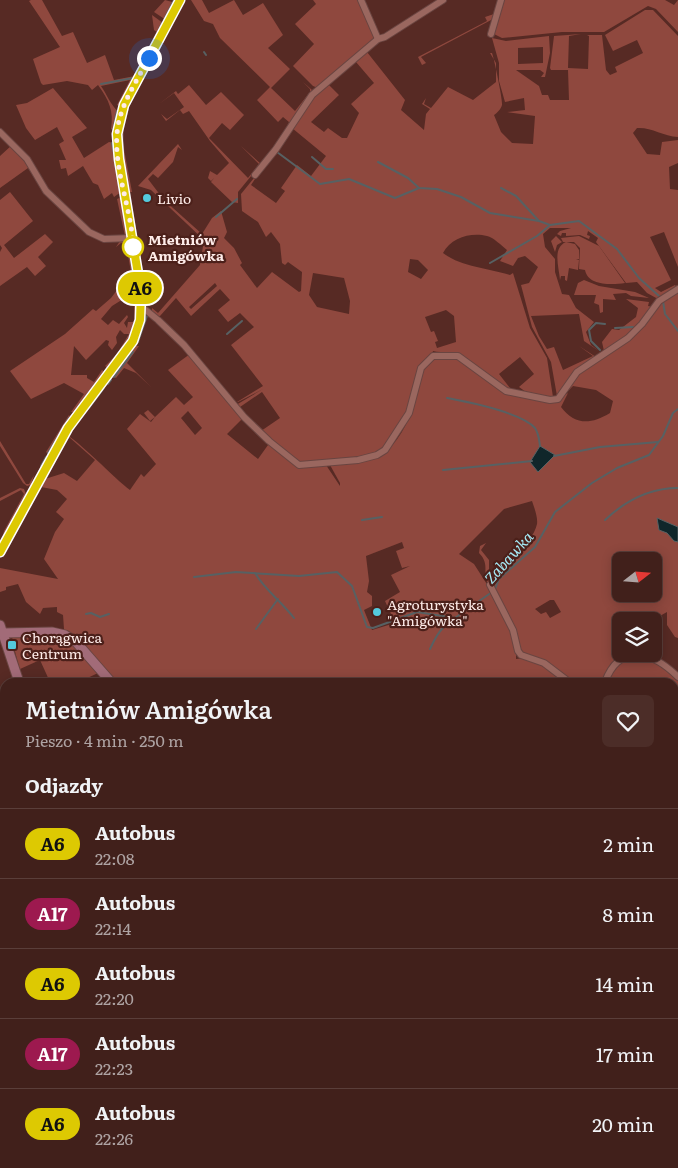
<!DOCTYPE html>
<html lang="pl">
<head>
<meta charset="utf-8">
<style>
	:root { --surface:#41201b; --page:#4c2d28; --text:#f1f3f6; --muted:#aea3a3; --line:#5a3e3a }
	body { margin:0; font-family:Literata,serif; background:var(--page); color:var(--text); height:100vh; display:flex; flex-direction:column; font-size:19px; white-space:nowrap }
	* { box-sizing:border-box; margin:0 }
	p { font-size:16px; color:var(--muted) }
	.icon { flex:none; width:28px; height:28px; fill:none; stroke:currentColor; stroke-width:2; stroke-linecap:round; stroke-linejoin:round }
	.map { position:relative; flex:1; overflow:hidden }
	.drawer { position:absolute; left:0px; top:678px; width:679px; height:491px; display:flex; flex-direction:column; background:var(--surface); border-radius:15px 15px 0 0; box-shadow:0 2px 12px #0003,0 0 0 1px var(--line) }
	.drawer>* { flex:none }
	.badge { padding:0 10px; border-radius:16px; font-size:18px; line-height:32px }
	.needle { width:32px; rotate:73deg }
	.fabs { position:absolute; left:612px; top:552px; display:grid; gap:10px }
	.fabs a { display:grid; place-items:center; width:50px; height:50px; border-radius:8px; background:var(--surface); box-shadow:0 2px 12px #0003,0 0 0 1px var(--line); font-size:25px }
	.you { position:absolute; width:25px; height:25px; margin:-12px; border:4px solid #fff; border-radius:50%; background:#1a73e8; box-shadow:0 0 0 8px #1a73e833 }
	.map>.badge { position:absolute; translate:-50% -50%; box-shadow:0 0 0 2px #fff }
	h2 { padding:0 25px; font-size:19px; line-height:45px }
	.round { display:grid; place-items:center; flex:none; width:52px; height:52px; border-radius:8px; background:var(--page) }
	.overview { display:flex; align-items:center; justify-content:space-between; height:85px; padding:0 25px }
	h1 { font-size:24px; font-weight:600; line-height:38px }
	ul { padding:0; list-style:none }
	li { display:flex; align-items:center; gap:15px; height:70px; padding:0 25px; border-top:1px solid var(--line) }
	li div { flex:1 }
	li b { display:block; font-size:19px }
	li em { font-style:normal }
	li .badge { min-width:55px; font-weight:700; text-align:center }
	.map>svg:first-child { display:block }
</style>
</head>
<body>
<div class="map">
<svg width="678" height="1168" viewBox="0 0 678 1168">
	<rect width="100%" height="100%" fill="#572a24"/>
	<!-- green -->
	<g fill="#8f483e" fill-rule="evenodd">
		<path d="M31 0H42L62 36 73 32 87 63 105 55 114 80 135 76 121 107 117 105 130 80 101 86C107 94 110 105 119 112L114 131 111 129C114 111 109 100 98 85L92 90 88 85 67 81 43 85 41 83 33 59 60 47 29 1Z"/>
		<path d="M165 0 172 2 177 0 166 20 154 12Z"/>
		<path d="M191 0H202L209 13 234 0 243 15 263 3 283 35 268 48 290 69 271 88 295 111 310 92V89L303 82 312 90 284 133 289 122 283 117 278 122 257 100 270 87 220 38 213 24 204 21Z"/>
		<path d="M313 0H360L375 39 318 88 313 86 293 66 314 44 295 24 316 4Z"/>
		<path d="M502 0H665L674 5 678 0V32L656 9 648 6 604 32H562L502 38 494 34Z"/>
		<path d="M645 10H653L678 36V137C663 136 651 127 637 128L633 133 647 154 660 155 662 142 678 140V163L669 167 670 189 678 190V267L664 232 650 237 671 280 655 288 661 292 675 285 677 288 658 299 647 293 637 282 626 283 596 242 598 238 588 231 587 235 590 236 589 239 580 235 566 236V233H562L561 236 557 234 560 231 571 228H550L543 234 545 247 555 259V272L562 294 569 295 576 308 594 322 586 332 591 345 599 351 584 341 579 314 531 316 539 336 547 349 554 347 563 370 593 356 579 346 596 357 573 374 560 395 557 396 551 362 532 327 521 285 529 283 538 267 525 256 518 258 513 266 500 261 507 250C502 246 493 237 487 236 472 232 451 237 443 253 461 267 488 268 510 275L513 273 530 328 547 358 553 397 526 392 519 387 534 374 520 357 499 374 510 388 515 390C495 392 481 367 466 358 455 352 442 353 433 351 432 357 422 361 419 368 416 377 416 387 414 396 409 417 396 438 380 453L381 454C397 446 409 421 414 404 421 382 416 352 451 356 471 358 482 379 498 388 504 392 546 402 554 402L568 393 561 407C575 425 590 425 610 413L613 401 596 390 573 386 569 390C571 371 608 354 623 344 645 328 654 303 678 291V638L675 637 667 625V612L651 621H621V654H646C621 654 613 659 604 682H571L544 661 526 656 518 649 516 651V659C538 657 550 670 567 682H114C98 664 82 635 56 630L64 629 63 615 57 612V607L43 608 40 614 26 602 18 584 6 587V590L0 592V568L58 579 44 559 55 532 64 519 56 512 67 499 57 490 41 487 39 484 50 468 45 479 64 473 77 481 95 460 69 437 52 465 51 461 66 435C75 437 116 480 130 490L141 474 144 477 156 464 127 429 140 414 151 422 155 417 150 421 144 413 148 410 155 417 176 397 184 405 193 397 168 370 190 354 242 415V419L227 434 258 459 268 445 255 430 295 465H326L340 486V483L330 465 352 462 351 460 297 463 273 444 242 412 261 431 280 418 262 392 240 407 236 405 263 389 238 402H234L231 399V397L234 402H237L263 386 231 345 254 327 240 313 228 322 218 310 230 300 220 289 191 316 176 298 160 316H156L152 312V308L158 313 200 265 204 240 151 190 138 186 178 144 182 150 178 147 173 162 158 178 153 174 148 179 164 200 202 234 212 218 221 211 227 232 224 238 234 248 242 263 240 265 257 288 272 272 299 292 301 291 302 272 288 262 285 265 282 263 280 244 271 232 266 237 258 222 242 211 241 194 254 178 255 179 251 185 276 203 285 191 281 188 297 165 311 176 326 156 292 128 288 133 309 101 328 84 339 95 311 122 324 132 328 128 342 138H347L359 113 351 104 374 83 356 62 343 72 367 52 405 100 401 110 424 130 426 114 430 109 422 104 426 98 424 104 431 108 448 87 473 100 496 82V63L490 53H492C494 58 503 101 502 105 501 109 497 113 494 115L501 132 512 143 533 144 535 116 507 112 525 110 524 98 505 102 499 81V63L492 38 506 41 549 36 550 53 545 77H541L544 73 540 70H516L539 86 542 95H548L550 100H569L568 70H551L550 68 554 36 581 34 569 36 568 68 588 69 589 36 587 35H602L606 70 610 75 617 72 615 67 643 53 637 40 613 51 605 35ZM543 47V63L518 64V48ZM410 259 418 260 428 270 421 279 408 272ZM313 273 344 278 350 301 349 314 317 307 309 295ZM215 283 217 286 191 309 189 307ZM446 310 454 316 456 342 437 348 435 342 438 341 434 331 431 332 425 317ZM188 411 202 428 195 435 181 418ZM532 501C534 507 538 517 537 524 530 552 502 546 505 572L496 581 494 588 490 589 474 564 459 554 504 509ZM402 542 404 548 396 551 402 568 410 566 391 575 400 592 385 601 395 623 372 630 364 610 372 606V596L367 592 369 581 366 556ZM621 561H654V594H621ZM550 600H554L561 612 550 618 546 612 541 614 535 609Z"/>
		<path d="M494 14 493 19 421 57 426 63 422 65 418 57 487 21 485 17Z"/>
		<path d="M152 15 163 23 158 33 154 30Z"/>
		<path d="M189 85 206 105 221 92 244 115 230 130 222 123 209 138 248 178 259 164 241 146 261 164 238 192V203L232 202 211 182 214 178 211 181 208 178 210 171 217 175 229 163 210 141 189 111 183 114 180 110 166 121 161 114 167 119 184 107 174 93 159 104 176 91 178 94Z"/>
		<path d="M53 88 87 128 72 137 84 158 109 142 114 143 121 192 114 197 112 193 104 199 98 185 93 183 83 166 68 176 66 168 61 169 59 160H66L59 144 64 141 57 127 35 140 26 128 16 105 27 103Z"/>
		<path d="M124 122 123 144 132 192H128L120 147Z"/>
		<path d="M12 145 55 202 54 203 44 193 28 168 0 188V156Z"/>
		<path d="M10 192 33 221 4 245 14 258 45 234 53 242 38 257 46 266 35 276 27 267 0 286V252L2 248 0 245V200Z"/>
		<path d="M122 197 128 231 125 237C104 240 91 233 76 219L100 236H125L117 199Z"/>
		<path d="M556 236 562 242 557 245 555 252 551 241Z"/>
		<path d="M579 236 599 246 625 283C612 285 588 286 585 270L579 269 580 248 574 242H563L561 238Z"/>
		<path d="M126 240 130 242 131 246H128L129 249H131L136 291 112 306 101 319 108 325 113 320 119 324 127 315 128 317 124 323 127 328 128 322H133L134 320V294L137 293 136 329 110 370 105 366 117 354 129 334H124L120 330 116 337 117 343 112 350 108 345 109 341 106 340 86 360 74 346 71 375H87V378L94 382 102 370 106 373 75 412H71L84 394 64 383 31 399 10 371 65 334 93 309 96 311 111 298 131 272 126 244 121 243 116 247 120 241Z"/>
		<path d="M566 242 575 244 579 250V259H576L579 260 578 270 569 268 567 281 565 280V276H561L560 280C559 267 552 248 566 242Z"/>
		<path d="M584 280 599 286 635 292 649 298 631 296 626 293 613 294 616 300 603 299V312L600 313 599 305 594 303 596 295H574L578 283Z"/>
		<path d="M626 299 649 302 648 306 653 307 636 329 604 351 602 342 612 329 619 330 636 317 638 308Z"/>
		<path d="M136 346H139L127 363 151 387 136 373 124 368 116 378 113 376Z"/>
		<path d="M69 415 71 418 48 454 46 452Z"/>
		<path d="M0 441 26 484H29L34 475 31 485 27 486 23 483 0 446Z"/>
		<path d="M20 488 24 489 27 497 0 546 4 531 24 494 21 490 0 501V498Z"/>
		<path d="M486 543 481 550 489 560V585C481 574 491 565 479 553L480 546Z"/>
		<path d="M13 636H65L100 674V676L98 673 79 682H62L60 679 50 682 40 660 20 669 22 678 12 640Z"/>
		<path d="M648 657 678 679V705L674 710V682H606C618 661 624 659 648 657Z"/>
		<path d="M678 784V837L674 858V787Z"/>
		<path d="M0 872C9 888 8 921 0 937Z"/>
		<path d="M674 933 678 937V1168H490L493 1164H674Z"/>
		<path d="M5 936V969L0 968V946Z"/>
		<path d="M0 988 5 990V1164H48V1168H0Z"/>
		<rect x="70" y="1164" width="28" height="4"/>
		<path d="M342 1164H462L469 1168H342Z"/>
	</g>
	<!-- water -->
	<g fill="#10262a" stroke="#576163">
		<path d="M540 446 555 455 538 472 530 462Z"/>
		<path d="M657 518 678 527V542L674 541 667 533 659 530Z"/>
		<path d="M0 968 5 969V990L0 988Z"/>
	</g>
	<g fill="none" stroke-linecap="round" stroke-linejoin="round">
		<!-- stream -->
		<g stroke="#576163" stroke-width="2">
			<path d="M164 20 174 0"/>
			<path d="M158 32 162 23"/>
			<path d="M204 52 206 55"/>
			<path d="M101 84 133 78"/>
			<path d="M113 131 117 111"/>
			<path d="M112 143 115 158"/>
			<path d="M277 152 320 184 349 179 395 198 419 188"/>
			<path d="M312 157 326 169H333"/>
			<path d="M378 162 408 178 419 188 437 189 461 197 490 213 539 221 550 225 579 221 617 249 639 278 659 296"/>
			<path d="M501 188 516 196 539 221"/>
			<path d="M124 215 127 233"/>
			<path d="M216 217 237 199"/>
			<path d="M128 242 129 246"/>
			<path d="M129 249 136 290"/>
			<path d="M490 263 537 236 550 225"/>
			<path d="M663 301 665 314 678 331"/>
			<path d="M615 328 633 327"/>
			<path d="M227 334 242 321"/>
			<path d="M138 342 147 316"/>
			<path d="M600 350 591 341 589 330 596 323 605 324"/>
			<path d="M114 377 133 352"/>
			<path d="M108 384 111 380"/>
			<path d="M447 398C468 402 521 412 535 428 539 434 539 440 540 446"/>
			<path d="M78 407 83 401"/>
			<path d="M89 408 104 388"/>
			<path d="M48 453 69 418"/>
			<path d="M554 456 600 447 658 442"/>
			<path d="M41 466 46 457"/>
			<path d="M443 470 532 461"/>
			<path d="M362 520 382 517"/>
			<path d="M605 520C625 501 649 488 678 488"/>
			<path d="M255 573C265 590 282 602 294 618"/>
			<path d="M194 577 236 572 299 576 337 572 352 586 367 627 373 628 417 612 455 618 492 592"/>
			<path d="M495 589 499 579 535 547 555 512 592 483 617 468 649 455 663 436 673 413 678 409"/>
			<path d="M86 614 91 613 100 617 109 614"/>
			<path d="M256 629 278 599"/>
			<path d="M430 649C436 636 442 626 454 618"/>
			<path d="M674 936 678 940"/>
			<path d="M572 1164 573 1168"/>
		</g>
		<!-- street casing -->
		<g stroke="#6a4541" stroke-width="8">
			<g id="street">
				<path d="M361 0 378 39"/>
				<path d="M491 34 501 0"/>
				<path d="M0 132 27 159 46 191 89 232 104 239 132 238"/>
				<path d="M255 175 276 149 312 95 378 39 385 37 443 0"/>
				<path d="M142 307 158 320 184 345 244 417 269 441 299 465 358 460 377 455 385 450 409 413 421 368 433 356H458L506 391 550 400 558 399 577 372 628 338 642 324 659 301 678 289"/>
				<path d="M490 585 513 630 518 651 521 655 544 663 569 682"/>
				<path d="M605 682C620 642 653 652 678 677"/>
				<path d="M0 839 5 847"/>
				<path d="M674 863 678 843"/>
				<path d="M2 938 5 931"/>
				<path d="M466 1164 473 1168"/>
				<path d="M487 1168 491 1164"/>
			</g>
		</g>
		<!-- secondary casing -->
		<g stroke="#6a4541" stroke-width="11">
			<g id="secondary">
				<path d="M0 552 68 428 133 341 140 320 141 292 119 159 118 131 124 105 180 0"/>
				<path d="M0 625 19 682"/>
				<path d="M3 633 52 632 65 635 76 642 111 682"/>
				<path d="M0 783 5 779"/>
				<path d="M172 1168 173 1164"/>
			</g>
		</g>
		<!-- street -->
		<use href="#street" stroke="#9a675f" stroke-width="6"/>
		<!-- secondary -->
		<use href="#secondary" stroke="#a26b78" stroke-width="9"/>
	</g>
	<g fill="none" stroke-linecap="round" stroke-linejoin="round">
		<!-- line casing -->
		<g stroke="#fff" stroke-width="11">
			<path id="line" d="M0 552 68 428 133 341 140 320 141 292 119 159 117 134 124 105 180 0"/>
		</g>
		<!-- line -->
		<use href="#line" stroke="#ddc902" stroke-width="8"/>
		<!-- walk -->
		<path stroke="#feece9" stroke-width="5" stroke-dasharray="0 9" d="M133 247C132 205 108 159 120 117 126 96 139 77 149 58"/>
	</g>
	<!-- markers -->
	<g fill="#54cadd" stroke="#4c201a" stroke-width="2">
		<circle cx="147" cy="198" r="5"/>
		<circle cx="377" cy="612" r="5"/>
		<rect x="7" y="640" width="10" height="10" rx="2.5"/>
	</g>
	<circle fill="#fff" stroke="#ddc902" stroke-width="2.5" cx="133" cy="247" r="10"/>
	<g text-anchor="middle" dominant-baseline="central" stroke-width="4.5" stroke-linejoin="round" paint-order="stroke">
		<!-- poi labels -->
		<g font-size="14" fill="#feece9" stroke="#4c201a" text-anchor="start">
			<text x="157" y="198">Livio</text>
			<text x="387" y="604">Agroturystyka<tspan x="387" dy="16">"Amigówka"</tspan></text>
			<text x="22" y="637">Chorągwica<tspan x="22" dy="16">Centrum</tspan></text>
		</g>
		<!-- stop labels -->
		<g font-size="14" font-weight="bold" fill="#feece9" stroke="#4c201a" text-anchor="start">
			<text x="148" y="239">Mietniów<tspan x="148" dy="16">Amigówka</tspan></text>
		</g>
		<!-- water labels -->
		<g font-size="15" font-style="italic" fill="#a6eaf6" stroke="#4c201a">
			<text transform="translate(508 557) rotate(-48)">Zabawka</text>
		</g>
	</g>
</svg>
<div class="fabs">
<a><svg class="needle" viewBox="-14 -14 28 28"><path d="M0-13l5 13h-10z" fill="#e53935"/><path d="M0 13l5-13h-10z" fill="#aea3a3"/></svg></a>
<a><svg class="icon" aria-label="layers" viewBox="0 0 24 24"><path d="M12 4l9 5-9 5-9-5zM3 14l9 5 9-5"/></svg></a>
</div>
<div class="you" style="left:149px;top:58px"></div>
<b class="badge" style="left:140px;top:288px;background:#ddc902;color:#111">A6</b>
<section class="drawer">
<div class="overview"><div><h1>Mietniów Amigówka</h1><p>Pieszo · 4 min · 250 m</p></div><a class="round"><svg class="icon" aria-label="heart" viewBox="0 0 24 24"><path d="M12 20l-8-8c-3-5 5-10 8-4 3-6 11-1 8 4z"/></svg></a></div>
<h2>Odjazdy</h2>
<ul>
<li><span class="badge" style="background:#ddc902;color:#111">A6</span><div><b>Autobus</b><p>22:08</p></div><em>2 min</em></li>
<li><span class="badge" style="background:#9d194f;color:#fff">A17</span><div><b>Autobus</b><p>22:14</p></div><em>8 min</em></li>
<li><span class="badge" style="background:#ddc902;color:#111">A6</span><div><b>Autobus</b><p>22:20</p></div><em>14 min</em></li>
<li><span class="badge" style="background:#9d194f;color:#fff">A17</span><div><b>Autobus</b><p>22:23</p></div><em>17 min</em></li>
<li><span class="badge" style="background:#ddc902;color:#111">A6</span><div><b>Autobus</b><p>22:26</p></div><em>20 min</em></li>
</ul>
</section>
</div>
</body>
</html>
